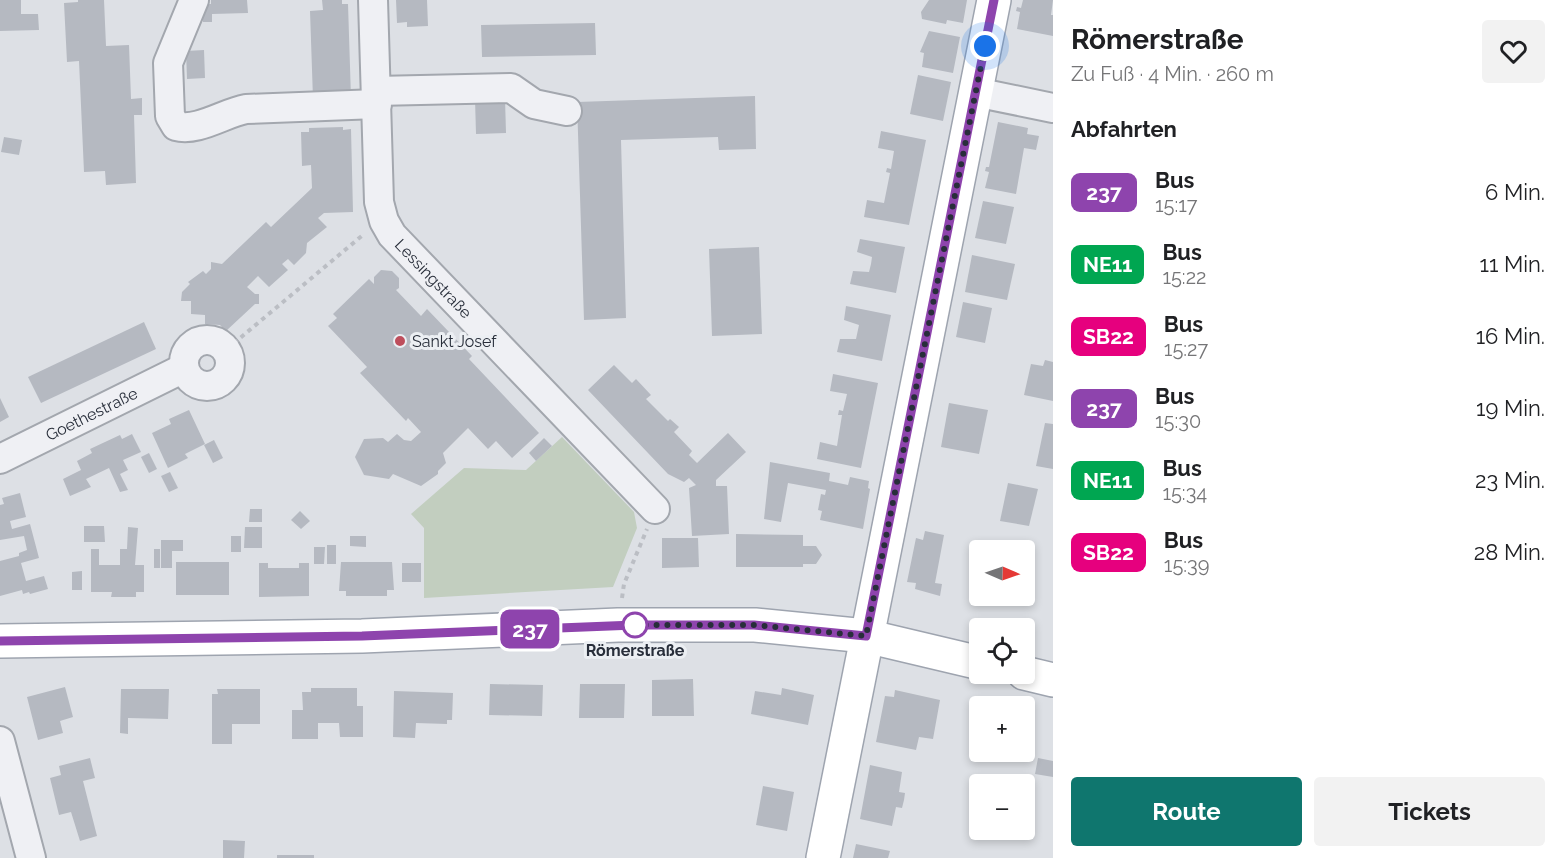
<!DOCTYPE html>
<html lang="de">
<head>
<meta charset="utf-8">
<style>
	:root { --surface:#fff; --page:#f2f2f2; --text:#202124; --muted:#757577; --accent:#0f766e }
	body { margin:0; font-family:Raleway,sans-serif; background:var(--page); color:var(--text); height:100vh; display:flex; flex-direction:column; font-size:22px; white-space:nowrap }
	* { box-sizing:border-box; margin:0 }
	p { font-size:20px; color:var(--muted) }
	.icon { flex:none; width:33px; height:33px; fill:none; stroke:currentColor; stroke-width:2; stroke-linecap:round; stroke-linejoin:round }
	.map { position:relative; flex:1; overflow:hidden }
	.drawer { display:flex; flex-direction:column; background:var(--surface); width:510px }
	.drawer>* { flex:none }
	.badge { padding:0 12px; border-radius:9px; font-size:21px; line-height:39px }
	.needle { width:39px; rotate:92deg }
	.controls { position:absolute; left:969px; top:540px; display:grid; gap:12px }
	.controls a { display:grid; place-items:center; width:66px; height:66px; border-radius:6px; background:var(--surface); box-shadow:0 3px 9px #0003; font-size:30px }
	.you { position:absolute; width:30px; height:30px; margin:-15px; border:4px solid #fff; border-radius:50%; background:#1a73e8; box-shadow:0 0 0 9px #1a73e833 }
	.map>.badge { position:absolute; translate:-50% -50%; box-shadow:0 0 0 3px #fff }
	h2 { padding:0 18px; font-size:22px; line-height:54px }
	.round { display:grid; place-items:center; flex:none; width:63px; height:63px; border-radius:6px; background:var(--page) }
	.summary { display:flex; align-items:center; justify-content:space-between; height:102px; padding:0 18px }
	h1 { font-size:28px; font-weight:700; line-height:45px }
	.button { display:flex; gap:12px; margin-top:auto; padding:12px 18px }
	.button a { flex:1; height:69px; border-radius:6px; background:var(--accent); color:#fff; font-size:24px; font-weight:700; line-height:69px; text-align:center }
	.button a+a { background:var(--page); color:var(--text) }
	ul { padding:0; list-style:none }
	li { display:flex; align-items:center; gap:18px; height:72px; padding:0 18px }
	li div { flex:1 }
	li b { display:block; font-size:22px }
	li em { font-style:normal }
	li .badge { min-width:66px; font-weight:700; text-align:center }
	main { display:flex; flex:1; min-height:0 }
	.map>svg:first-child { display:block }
</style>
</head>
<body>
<main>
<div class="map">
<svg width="1053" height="858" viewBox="0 0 1053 858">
	<rect width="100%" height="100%" fill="#dde0e5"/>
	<!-- green -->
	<path fill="#c2cebf" d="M562 437 634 512 637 528 613 587 424 598V528L411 514 464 468 526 470Z"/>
	<!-- building -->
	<g fill="#b5b9c1">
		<path d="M0 0H21V14H38L39 30 0 31Z"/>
		<path d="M78 0H104L106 46 129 45 131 99 142 98V115H134L136 183 106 185 105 171 84 172 79 61 67 62 64 3 78 2Z"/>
		<path d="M211 0H247L248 13 212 14V22H203V4H211Z"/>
		<path d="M322 0H342V4H348L351 98 313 99 310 11 323 10Z"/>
		<path d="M396 0H427L428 26 407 27V22L397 23Z"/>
		<path d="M929 0H967L963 23 947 20 946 24 922 19 921 12Z"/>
		<path d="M1023 0H1053L1051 15H1053V36L1017 29 1020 12 1016 11 1017 7 1021 8Z"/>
		<path d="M595 23 596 55 482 57 481 25Z"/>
		<path d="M929 31 960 37 953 73 922 67 924 53 920 52Z"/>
		<path d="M204 50 205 78 187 79 186 51Z"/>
		<path d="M918 75 951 82 943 121 910 114Z"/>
		<path d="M755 96 756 149 719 150 718 137 621 140 626 318 584 320 577 102Z"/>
		<path d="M505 98 506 133 476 134 475 99Z"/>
		<path d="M998 122 1028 128 1027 134 1039 136 1036 150 1024 148 1016 194 985 188 989 172 985 171 986 167H989Z"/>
		<path d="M343 127V130L351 129 353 212 324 213 318 218 327 227 307 243 306 253 294 265 288 259 282 264 288 270 269 287 258 276 247 287 255 294H259V304H255L226 331 220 325 205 324V315L191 314V301H181L182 292 190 284 188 282 203 271 206 274 211 269V262L222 264 266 222 271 227 312 188 311 165 302 166 301 132H309V128Z"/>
		<path d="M881 131 926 140 909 225 864 217 867 200 884 203 890 173 886 172 887 168 891 169 894 151 878 148Z"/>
		<path d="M4 137 22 140 19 155 1 152Z"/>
		<path d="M983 201 1014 207 1006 244 975 238Z"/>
		<path d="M860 239 905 247 896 293 850 284 853 271 869 272 871 264 872 257 857 252Z"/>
		<path d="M759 247 762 334 712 336 709 249Z"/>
		<path d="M972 255 1015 264 1007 300 965 292Z"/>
		<path d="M381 270 392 271 399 278V288L396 290 421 316 427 309 472 356 469 359 539 433 512 458 496 441 488 449 468 428 443 453 446 463 438 471V474L421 486 393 474 389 479 364 475 355 457 364 439 383 438 388 442 397 434 404 440 411 441 421 432 408 418 406 421 360 373 367 367 328 326 337 318 333 314 369 279 374 284V277Z"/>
		<path d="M963 302 992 308 985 343 956 337Z"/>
		<path d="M846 306 891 315 882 361 837 352 840 339H856L859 325 844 320Z"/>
		<path d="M144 322 156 349 41 403 28 377Z"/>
		<path d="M1045 360 1053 362V401L1024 395 1031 364 1043 366Z"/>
		<path d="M614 365 632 383 636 379 651 395 646 399 668 421 670 419 679 427 674 432 692 451 689 455 697 463 728 433 746 452 716 480V486H727L729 534 692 536 689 488 696 485 689 478 684 482 668 474 588 390Z"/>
		<path d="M833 374 878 383 861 468 817 459 820 442 837 446 842 415H838L839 410 843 411 847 394 830 391Z"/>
		<path d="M0 398 9 417 0 422Z"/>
		<path d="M949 403 988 410 979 454 941 447Z"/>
		<path d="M189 410 205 444 185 454 188 458 168 468 152 433 171 424 169 419Z"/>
		<path d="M1045 423 1053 424V469L1036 466Z"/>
		<path d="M132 434 141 452 123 460 128 470 120 474 128 490 120 492 109 468 86 479 91 487 70 496 63 479 81 470 77 461 92 453 90 449 120 435 122 439Z"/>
		<path d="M544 438 552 446 536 461 529 453Z"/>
		<path d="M214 440 223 458 213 463 204 445Z"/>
		<path d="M149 453 157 469 149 473 141 457Z"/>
		<path d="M770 462 830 473 829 481 848 485 850 477 869 481 868 488 870 489 863 529 820 520 822 511 818 510 821 494 825 495 826 490 788 483 781 522 764 519Z"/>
		<path d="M170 472 178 488 169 492 161 476Z"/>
		<path d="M1008 483 1038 489 1029 526 1000 521Z"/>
		<path d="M20 493 26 517 10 521 12 529 30 524 39 558 21 563 26 581 44 576 48 589 30 594 29 592 23 594 22 590 0 596V561L19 556V553L27 550 24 536 0 540V505L4 504 2 498Z"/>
		<path d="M250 509H262V522H249Z"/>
		<path d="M300 511 310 521 301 529 291 520Z"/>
		<path d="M84 526H104L105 542H84Z"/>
		<path d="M128 527 138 528 135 565H144V592H136V597H111L112 592H91V549H99V565H120V549H127Z"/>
		<path d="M245 527H262V548H244Z"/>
		<path d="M925 531 944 535 935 583 942 584 940 596 915 589 916 583 907 582 916 538 923 540Z"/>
		<path d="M736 534 803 535V546H816L822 555 816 564H803V567H736Z"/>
		<rect x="231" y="536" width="10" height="16"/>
		<path d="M350 536H366V547L350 546Z"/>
		<path d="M662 538H698L699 567 662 568Z"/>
		<path d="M161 540H183V551H172V568H161Z"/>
		<rect x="327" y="545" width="9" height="19"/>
		<path d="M314 547H325L324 564H314Z"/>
		<rect x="154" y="549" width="6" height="19"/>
		<rect x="176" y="562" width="53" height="33"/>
		<path d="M341 562H392L394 590H387V596H346V591H339Z"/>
		<path d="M259 563H268V568H299V563H309V596L259 597Z"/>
		<rect x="402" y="563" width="19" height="19"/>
		<path d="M82 571V590H72V572Z"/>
		<path d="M693 679 694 716H652V680Z"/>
		<path d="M490 684 543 685 542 716 489 715Z"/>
		<path d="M580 684H625L624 718H579Z"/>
		<path d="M65 687 73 717 60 721 63 733 38 740 27 697Z"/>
		<path d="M311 688H357V706H363V737H340L339 723H318V739H292V710H303L302 692H311Z"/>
		<path d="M782 688 814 695 808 725 751 714 755 691 781 695Z"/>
		<path d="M121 689H169L168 719 128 718V734L120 733Z"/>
		<path d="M217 689H260V724H232V744H212V694H218Z"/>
		<path d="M895 690 940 700 933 739 919 737 916 750 876 742 885 696 894 697Z"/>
		<path d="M394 691 453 693 452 720H447V724L416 723 415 738 393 737Z"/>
		<path d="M90 758 95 778 83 781 97 836 80 841 71 812 59 815 50 778 61 775 59 766Z"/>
		<path d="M1038 758 1053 761V777L1035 774Z"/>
		<path d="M870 765 902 772 899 792 905 793 904 800 902 808 896 807 892 826 860 819Z"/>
		<path d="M763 786 794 792 787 831 756 825Z"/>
		<path d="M223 840 245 841 244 858H223Z"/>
		<path d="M856 844 890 851 888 858H853Z"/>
		<rect x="277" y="855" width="37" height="3"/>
	</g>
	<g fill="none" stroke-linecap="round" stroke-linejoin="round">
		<!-- minor casing -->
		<g stroke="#a3a7ae" stroke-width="32">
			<g id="minor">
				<path d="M194 0 168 63 170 116 176 126C198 132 224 113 246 109L377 104"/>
				<path id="s1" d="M373 0 379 202 384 221 392 235 655 509"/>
				<path d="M376 91 511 88 534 104 567 111"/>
				<path d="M975 92 1053 108"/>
				<circle cx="207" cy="363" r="23"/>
				<path id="s2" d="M0 459 184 368"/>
				<path d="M0 741 31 858"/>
			</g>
		</g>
		<!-- major casing -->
		<g stroke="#9ea4af" stroke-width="36">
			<g id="major">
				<path d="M0 641 362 636 618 625H755L866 636 980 663"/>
				<path d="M1024 673 1053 680"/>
				<path d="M823 858 994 0"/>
			</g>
		</g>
		<!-- path -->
		<g stroke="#bbbec4" stroke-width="4" stroke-dasharray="4.5 4.5" stroke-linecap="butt">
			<path d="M227 349 364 234"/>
			<path d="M622 598 624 584 647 529"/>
		</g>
		<!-- minor -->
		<use href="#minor" stroke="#eff0f4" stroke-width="28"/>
		<!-- major -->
		<use href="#major" stroke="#fff" stroke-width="33"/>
	</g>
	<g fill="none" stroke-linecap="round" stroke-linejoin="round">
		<!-- line casing -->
		<g stroke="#fff" stroke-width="14">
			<path id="line" d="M0 641 362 636 635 625H754L866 636 994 0"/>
		</g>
		<!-- line -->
		<use href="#line" stroke="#8e44ad" stroke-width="9"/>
		<!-- walk -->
		<path stroke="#282e3a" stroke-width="6" stroke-dasharray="0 10.8" d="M635 625H754L866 636 985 46"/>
	</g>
	<!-- markers -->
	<circle fill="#be4e5c" stroke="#eceff3" stroke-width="2" cx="400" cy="341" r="6"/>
	<circle fill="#fff" stroke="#8e44ad" stroke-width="3" cx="635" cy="625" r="12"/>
	<g text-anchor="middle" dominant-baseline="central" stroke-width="6" stroke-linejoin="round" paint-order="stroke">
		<!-- street labels -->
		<g font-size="16" fill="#282e3a" stroke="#eceff3">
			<text stroke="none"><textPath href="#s1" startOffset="298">Lessingstraße</textPath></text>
			<text stroke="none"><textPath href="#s2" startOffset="102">Goethestraße</textPath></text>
		</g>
		<!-- poi labels -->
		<g font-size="16" fill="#282e3a" stroke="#eceff3" text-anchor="start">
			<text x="412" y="341">Sankt Josef</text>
		</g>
		<!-- stop labels -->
		<g font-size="16" font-weight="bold" fill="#282e3a" stroke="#eceff3">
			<text x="635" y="650">Römerstraße</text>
		</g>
	</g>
</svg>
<div class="controls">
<a><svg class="needle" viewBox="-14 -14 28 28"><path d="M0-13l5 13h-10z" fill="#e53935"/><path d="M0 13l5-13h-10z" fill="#757577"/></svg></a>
<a><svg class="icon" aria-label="locate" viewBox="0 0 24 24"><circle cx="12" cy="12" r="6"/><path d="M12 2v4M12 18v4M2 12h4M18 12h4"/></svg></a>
<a>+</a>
<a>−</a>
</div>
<div class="you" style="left:985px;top:46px"></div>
<b class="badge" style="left:530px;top:629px;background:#8e44ad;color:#fff">237</b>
</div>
<section class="drawer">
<div class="summary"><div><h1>Römerstraße</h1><p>Zu Fuß · 4 Min. · 260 m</p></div><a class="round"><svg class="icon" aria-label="heart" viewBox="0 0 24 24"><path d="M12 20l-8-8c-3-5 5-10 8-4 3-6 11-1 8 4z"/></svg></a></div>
<h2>Abfahrten</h2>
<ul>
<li><span class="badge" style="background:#8e44ad;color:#fff">237</span><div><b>Bus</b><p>15:17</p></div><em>6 Min.</em></li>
<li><span class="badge" style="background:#00a651;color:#fff">NE11</span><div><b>Bus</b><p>15:22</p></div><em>11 Min.</em></li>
<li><span class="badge" style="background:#e6007e;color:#fff">SB22</span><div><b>Bus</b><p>15:27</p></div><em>16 Min.</em></li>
<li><span class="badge" style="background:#8e44ad;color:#fff">237</span><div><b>Bus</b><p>15:30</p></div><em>19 Min.</em></li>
<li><span class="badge" style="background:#00a651;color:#fff">NE11</span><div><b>Bus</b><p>15:34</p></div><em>23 Min.</em></li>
<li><span class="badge" style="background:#e6007e;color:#fff">SB22</span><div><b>Bus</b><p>15:39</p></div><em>28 Min.</em></li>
</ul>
<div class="button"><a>Route</a><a>Tickets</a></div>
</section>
</main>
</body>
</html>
